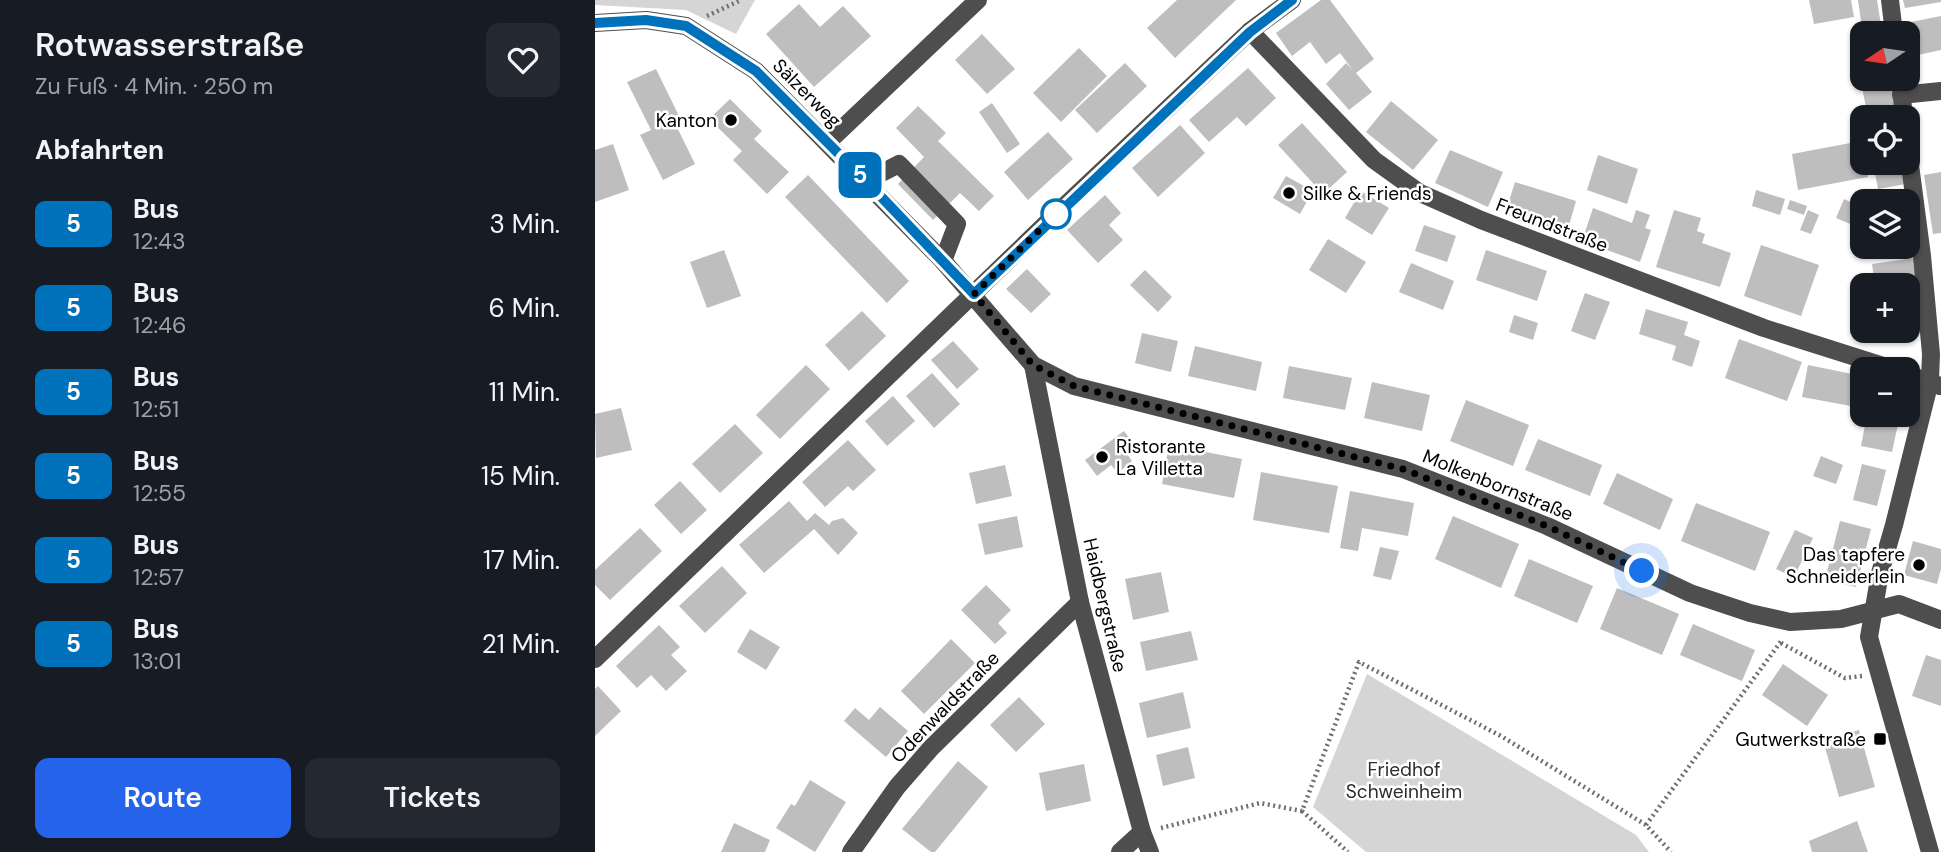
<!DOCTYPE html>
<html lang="de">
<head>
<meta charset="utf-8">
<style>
	:root { --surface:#171b24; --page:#242831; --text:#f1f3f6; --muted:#9ea1a6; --accent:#2563eb }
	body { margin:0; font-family:"DM Sans",sans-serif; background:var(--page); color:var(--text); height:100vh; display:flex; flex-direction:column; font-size:26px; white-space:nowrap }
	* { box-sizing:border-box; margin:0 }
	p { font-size:23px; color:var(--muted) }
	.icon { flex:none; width:38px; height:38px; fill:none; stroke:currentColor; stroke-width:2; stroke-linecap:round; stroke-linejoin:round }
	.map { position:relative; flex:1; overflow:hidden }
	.drawer { display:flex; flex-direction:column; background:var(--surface); width:595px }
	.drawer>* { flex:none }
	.badge { padding:0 14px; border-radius:10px; font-size:24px; line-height:46px }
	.needle { width:46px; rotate:257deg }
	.controls { position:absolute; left:1255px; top:21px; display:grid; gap:14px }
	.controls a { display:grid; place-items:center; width:70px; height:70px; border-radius:14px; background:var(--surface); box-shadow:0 2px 5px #0004; font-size:35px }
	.you { position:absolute; width:35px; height:35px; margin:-18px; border:5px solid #fff; border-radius:50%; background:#1a73e8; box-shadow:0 0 0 10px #1a73e833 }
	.map>.badge { position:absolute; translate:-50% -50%; box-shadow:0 0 0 4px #fff }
	h2 { padding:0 35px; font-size:26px; line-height:63px }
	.round { display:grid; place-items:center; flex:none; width:74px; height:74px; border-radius:14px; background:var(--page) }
	.summary { display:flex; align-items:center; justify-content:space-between; height:119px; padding:0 35px }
	h1 { font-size:33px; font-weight:600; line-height:52px }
	.primary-button { display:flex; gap:14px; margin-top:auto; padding:14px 35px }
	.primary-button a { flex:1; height:80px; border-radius:14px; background:var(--accent); color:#fff; font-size:28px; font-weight:600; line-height:80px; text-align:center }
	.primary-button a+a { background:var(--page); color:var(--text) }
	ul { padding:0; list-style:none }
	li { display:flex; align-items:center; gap:21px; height:84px; padding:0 35px }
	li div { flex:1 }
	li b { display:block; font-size:26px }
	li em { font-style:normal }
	li .badge { min-width:77px; font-weight:700; text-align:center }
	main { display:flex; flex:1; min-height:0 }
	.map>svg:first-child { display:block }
</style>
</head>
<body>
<main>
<section class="drawer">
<div class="summary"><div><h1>Rotwasserstraße</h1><p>Zu Fuß · 4 Min. · 250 m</p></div><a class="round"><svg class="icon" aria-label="heart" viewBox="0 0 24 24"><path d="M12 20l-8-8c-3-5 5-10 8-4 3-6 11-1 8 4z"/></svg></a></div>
<h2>Abfahrten</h2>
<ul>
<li><span class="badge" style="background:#0072bc;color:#fff">5</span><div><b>Bus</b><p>12:43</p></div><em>3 Min.</em></li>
<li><span class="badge" style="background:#0072bc;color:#fff">5</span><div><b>Bus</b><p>12:46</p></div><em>6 Min.</em></li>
<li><span class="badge" style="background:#0072bc;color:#fff">5</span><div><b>Bus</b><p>12:51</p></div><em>11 Min.</em></li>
<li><span class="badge" style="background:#0072bc;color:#fff">5</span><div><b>Bus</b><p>12:55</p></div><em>15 Min.</em></li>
<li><span class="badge" style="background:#0072bc;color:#fff">5</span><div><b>Bus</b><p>12:57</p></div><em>17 Min.</em></li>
<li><span class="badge" style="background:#0072bc;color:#fff">5</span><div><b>Bus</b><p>13:01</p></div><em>21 Min.</em></li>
</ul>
<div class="primary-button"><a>Route</a><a>Tickets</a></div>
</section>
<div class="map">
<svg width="1346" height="852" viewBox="0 0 1346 852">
	<rect width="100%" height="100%" fill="#fff"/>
	<!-- green -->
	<g fill="#d5d5d5">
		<path d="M0 0H160L141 34 91 10 0 5Z"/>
		<path d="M772 674 1041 835 1054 852H771L718 807Z"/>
	</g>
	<!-- building -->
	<g fill="#bebebe">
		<path d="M582 0H641L580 58 552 28Z"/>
		<path d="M726 0H735L779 59 761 73 777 92 754 110 731 84 751 63 757 69 745 53 731 64 715 42 697 56 681 33Z"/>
		<path d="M1214 0H1256L1259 17 1219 24Z"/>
		<path d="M1263 0H1282L1286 25 1267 28Z"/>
		<path d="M1308 0H1346V2L1310 8Z"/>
		<path d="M204 4 225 27 248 6 276 36 219 87 171 34Z"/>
		<path d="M1346 16V50L1318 56 1311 23Z"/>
		<path d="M387 34 420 69 392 94 360 60Z"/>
		<path d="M484 48 512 76 466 122 438 93Z"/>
		<path d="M1267 49V79H1294L1300 108 1272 113 1260 51Z"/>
		<path d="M530 63 552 86 502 133 480 110Z"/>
		<path d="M653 68 681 98 651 126 642 117 614 142 594 120Z"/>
		<path d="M61 69 84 116 78 119 100 164 68 180 45 135 56 130 32 82Z"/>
		<path d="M135 99 167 131 159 139 194 172 172 194 138 160 147 151 114 119Z"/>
		<path d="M796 101 843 140 818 170 771 132Z"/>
		<path d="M397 103 425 144 412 153 384 112Z"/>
		<path d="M323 106 351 133 343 141 399 196 384 211 365 193 338 220 303 184 329 157 301 128Z"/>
		<path d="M707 123 752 172 728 194 683 145Z"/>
		<path d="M585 125 610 153 563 197 537 168Z"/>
		<path d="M453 132 478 159 433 200 409 172Z"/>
		<path d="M1266 141 1267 163H1270L1273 177 1203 190 1197 154Z"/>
		<path d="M18 144 34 190 0 202V150Z"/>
		<path d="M855 150 908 172 893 207 840 183Z"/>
		<path d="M1003 155 1043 169 1032 204 992 190Z"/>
		<path d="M1278 163H1307L1311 184 1283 189Z"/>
		<path d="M1346 172V233L1338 234 1329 175Z"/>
		<path d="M213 175 314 281 292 303 190 197Z"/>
		<path d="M691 176 718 191 705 214 678 198Z"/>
		<path d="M920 182 981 201 971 236 940 226 941 223 910 214Z"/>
		<path d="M1161 190 1190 199 1185 215 1157 206Z"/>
		<path d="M766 191 794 208 777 235 750 218Z"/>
		<path d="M510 195 526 213 514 225 528 240 503 263 472 230Z"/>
		<path d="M1249 199 1267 207V229L1241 218Z"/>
		<path d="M1195 200 1212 206 1209 215 1192 209Z"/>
		<path d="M998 208 1037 223 1041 210 1055 215 1050 228 1056 230 1045 262 987 241Z"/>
		<path d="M1079 210 1106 218 1102 231 1110 234 1107 243 1136 253 1125 287 1061 267Z"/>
		<path d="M1213 210 1224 215 1216 234 1205 230Z"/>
		<path d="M829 225 861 236 852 262 820 251Z"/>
		<path d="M733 239 771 262 751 293 714 270Z"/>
		<path d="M1166 245 1224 265 1206 316 1149 296Z"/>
		<path d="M129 250 146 296 112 308 95 262Z"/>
		<path d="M891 250 952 271 942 301 881 280Z"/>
		<path d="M1319 258 1323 284 1280 285 1277 264Z"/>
		<path d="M816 263 859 281 848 310 804 292Z"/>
		<path d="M432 269 456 294 436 313 411 289Z"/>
		<path d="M550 270 577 297 563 312 535 285Z"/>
		<path d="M990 293 1015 302 1000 340 976 331Z"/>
		<path d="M1266 298 1267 331H1309L1305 343 1257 329Z"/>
		<path d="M1051 309 1093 322 1089 335 1105 341 1097 367 1077 360 1081 346 1044 334Z"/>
		<path d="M267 311 291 336 254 371 230 345Z"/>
		<path d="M919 315 943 323 938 340 914 332Z"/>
		<path d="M547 333 583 341 576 372 540 363Z"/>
		<path d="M1144 339 1207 362 1192 401 1130 378Z"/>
		<path d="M358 341 384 369 362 389 336 360Z"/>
		<path d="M600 346 667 362 661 391 593 376Z"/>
		<path d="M211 365 235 389 185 439 161 415Z"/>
		<path d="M1213 365 1262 375 1256 406 1207 397Z"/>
		<path d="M694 366 757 378 750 410 688 398Z"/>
		<path d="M337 373 365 404 339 428 311 396Z"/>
		<path d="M777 382 835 395 827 431 769 418Z"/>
		<path d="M298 396 320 421 292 446 270 421Z"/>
		<path d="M871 400 934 425 918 466 855 441Z"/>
		<path d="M26 408 37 450 1 458 0 414Z"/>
		<path d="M1272 415H1305L1297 452 1266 446Z"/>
		<path d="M140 424 168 453 125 493 97 464Z"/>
		<path d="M529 431 541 447 532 454 537 461 523 473 516 465 502 476 490 460Z"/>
		<path d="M943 439 1007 465 995 496 930 470Z"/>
		<path d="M253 440 281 470 258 491 253 486 230 507 207 482Z"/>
		<path d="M574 445 647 459 639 498 567 484Z"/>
		<path d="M1226 456 1248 465 1241 484 1218 476Z"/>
		<path d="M1267 464 1291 470 1282 506 1258 500Z"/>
		<path d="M410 465 417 496 381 504 374 473Z"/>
		<path d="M666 472 743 486 734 533 658 520Z"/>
		<path d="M1022 473 1078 499 1065 530 1008 504Z"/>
		<path d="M85 481 112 510 86 534 59 505Z"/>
		<path d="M755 491 819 503 813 536 767 528 763 551 745 548Z"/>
		<path d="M194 501 212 521 220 513 234 525 237 521 248 518 263 533 243 555 219 529 169 573 144 545Z"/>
		<path d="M1101 503 1175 532 1160 571 1086 541Z"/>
		<path d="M422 516 428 547 390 555 383 524Z"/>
		<path d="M858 516 924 544 906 588 840 559Z"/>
		<path d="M1245 521 1276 529 1261 587 1230 580Z"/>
		<path d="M45 528 67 551 15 600 0 585V570Z"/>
		<path d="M1200 530 1218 538 1199 577 1181 569Z"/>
		<path d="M1318 541 1346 549V569L1342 584 1309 575Z"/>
		<path d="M785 547 804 551 796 580 778 576Z"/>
		<path d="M934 559 998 586 982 623 919 596Z"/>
		<path d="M127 566 152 593 110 633 84 606Z"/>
		<path d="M566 572 574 612 538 620 530 579Z"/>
		<path d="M391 585 416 610 403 623 412 633 400 644 366 610Z"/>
		<path d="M1022 588 1084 614 1067 655 1005 629Z"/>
		<path d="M1098 624 1160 650 1147 681 1085 655Z"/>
		<path d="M64 625 85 647 76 655 92 671 71 691 56 675 42 688 21 666Z"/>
		<path d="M155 629 185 647 171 670 142 652Z"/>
		<path d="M596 631 603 660 551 671 545 642Z"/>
		<path d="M356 639 380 663 329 714 306 691Z"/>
		<path d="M1331 655 1346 660V706L1317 696Z"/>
		<path d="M1188 664 1233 695 1212 726 1167 695Z"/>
		<path d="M3 686 26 711 0 736V689Z"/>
		<path d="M588 692 596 728 552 738 544 703Z"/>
		<path d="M424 697 450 724 421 752 395 725Z"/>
		<path d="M285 707 313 731 291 757 249 721 260 708 274 720Z"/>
		<path d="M1264 730 1280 787 1244 797 1228 740Z"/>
		<path d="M593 747 600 778 568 786 561 755Z"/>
		<path d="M363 761 393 787 340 852H336L307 829Z"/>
		<path d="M489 764 496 801 451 811 444 773Z"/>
		<path d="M215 780 251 802 220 852 181 828 196 804 200 806Z"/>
		<path d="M1262 821 1273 852H1217L1214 841Z"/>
		<path d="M139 823 175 840 170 852H126Z"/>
	</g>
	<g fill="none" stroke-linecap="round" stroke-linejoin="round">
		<!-- path -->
		<g stroke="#707070" stroke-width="4.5" stroke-dasharray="2 3.5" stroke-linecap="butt">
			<path d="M112 16 146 0"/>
			<path d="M1186 643 1250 678 1267 676"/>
			<path d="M707 811 753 852"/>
			<path d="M1051 825 1187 640"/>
			<path d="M566 828 665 803 707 811 764 662 906 736 1051 825 1076 852"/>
		</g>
		<!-- minor -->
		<g stroke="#4e4e4e" stroke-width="18">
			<path d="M1295 0 1299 33"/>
			<path d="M0 23 51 20 91 26 161 71 348 261 438 365 479 386 808 469 952 526 1095 593 1155 613 1195 622 1246 619 1304 604 1346 620"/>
			<path d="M655 31 779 160 825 193 886 220 1169 328 1298 369"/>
			<path d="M1305 79 1309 117"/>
			<path d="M1306 95 1346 91"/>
			<path d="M233 142 383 0"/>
			<path d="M1312 142 1327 256 1336 354 1335 381 1299 525 1285 573 1274 637 1335 852"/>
			<path d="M271 181 304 164 362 224 348 261"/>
			<path d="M438 365 485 602 547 832 555 852"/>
			<path d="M1312 374 1345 386"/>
			<path d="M0 659 461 214 655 31 697 0"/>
			<path d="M256 852 302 787 336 748 485 602"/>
			<path d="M525 852 547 832"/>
		</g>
	</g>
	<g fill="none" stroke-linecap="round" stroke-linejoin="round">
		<!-- line casing -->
		<g stroke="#fff" stroke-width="16">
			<path id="line" d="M0 23 51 20 91 26 161 71 271 181 379 294 655 32 697 0"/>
		</g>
		<!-- line -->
		<use href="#line" stroke="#0072bc" stroke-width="10"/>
		<!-- walk -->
		<path stroke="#000" stroke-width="7" stroke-dasharray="0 12.6" d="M461 214 379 294 438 365 479 386 808 469 952 526 1047 571"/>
	</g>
	<!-- markers -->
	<g fill="#000" stroke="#fff" stroke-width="2.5">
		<circle cx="136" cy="120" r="7"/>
		<circle cx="694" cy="193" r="7"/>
		<circle cx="507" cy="457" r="7"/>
		<circle cx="1324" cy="565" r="7"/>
		<rect x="1278" y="732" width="14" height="14" rx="3.5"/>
	</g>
	<circle fill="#fff" stroke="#0072bc" stroke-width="3.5" cx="461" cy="214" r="14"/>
	<g text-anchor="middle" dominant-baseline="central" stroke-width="5" stroke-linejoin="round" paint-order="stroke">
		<!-- street labels -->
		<g font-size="19" fill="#000" stroke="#fff">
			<text transform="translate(212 93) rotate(45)">Sälzerweg</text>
			<text transform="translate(957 225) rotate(21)">Freundstraße</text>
			<text transform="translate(903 485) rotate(22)">Molkenbornstraße</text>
			<text transform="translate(510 605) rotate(77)">Haidbergstraße</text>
			<text transform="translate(350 707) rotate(-46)">Odenwaldstraße</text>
		</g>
		<!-- poi labels -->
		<g font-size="19" fill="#000" stroke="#fff" text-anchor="end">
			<text x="122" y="120">Kanton</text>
			<text x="708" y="193" text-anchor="start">Silke &amp; Friends</text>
			<text x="521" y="446" text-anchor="start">Ristorante<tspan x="521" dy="22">La Villetta</tspan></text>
			<text x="1310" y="554">Das tapfere<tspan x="1310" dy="22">Schneiderlein</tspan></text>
			<text x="1271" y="739">Gutwerkstraße</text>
		</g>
		<!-- park labels -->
		<g font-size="19" fill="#2c2c2c" stroke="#fff">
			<text x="809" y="769">Friedhof<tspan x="809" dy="22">Schweinheim</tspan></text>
		</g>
	</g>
</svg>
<div class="controls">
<a><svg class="needle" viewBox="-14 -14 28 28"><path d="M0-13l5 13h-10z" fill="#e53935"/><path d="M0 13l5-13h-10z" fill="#9ea1a6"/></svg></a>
<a><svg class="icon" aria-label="locate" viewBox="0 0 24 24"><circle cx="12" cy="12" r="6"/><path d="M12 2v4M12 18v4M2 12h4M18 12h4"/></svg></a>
<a><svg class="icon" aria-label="layers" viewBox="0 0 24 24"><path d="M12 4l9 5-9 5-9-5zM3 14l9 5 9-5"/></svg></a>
<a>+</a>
<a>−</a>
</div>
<div class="you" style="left:1047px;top:571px"></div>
<b class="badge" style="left:265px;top:175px;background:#0072bc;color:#fff">5</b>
</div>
</main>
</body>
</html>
